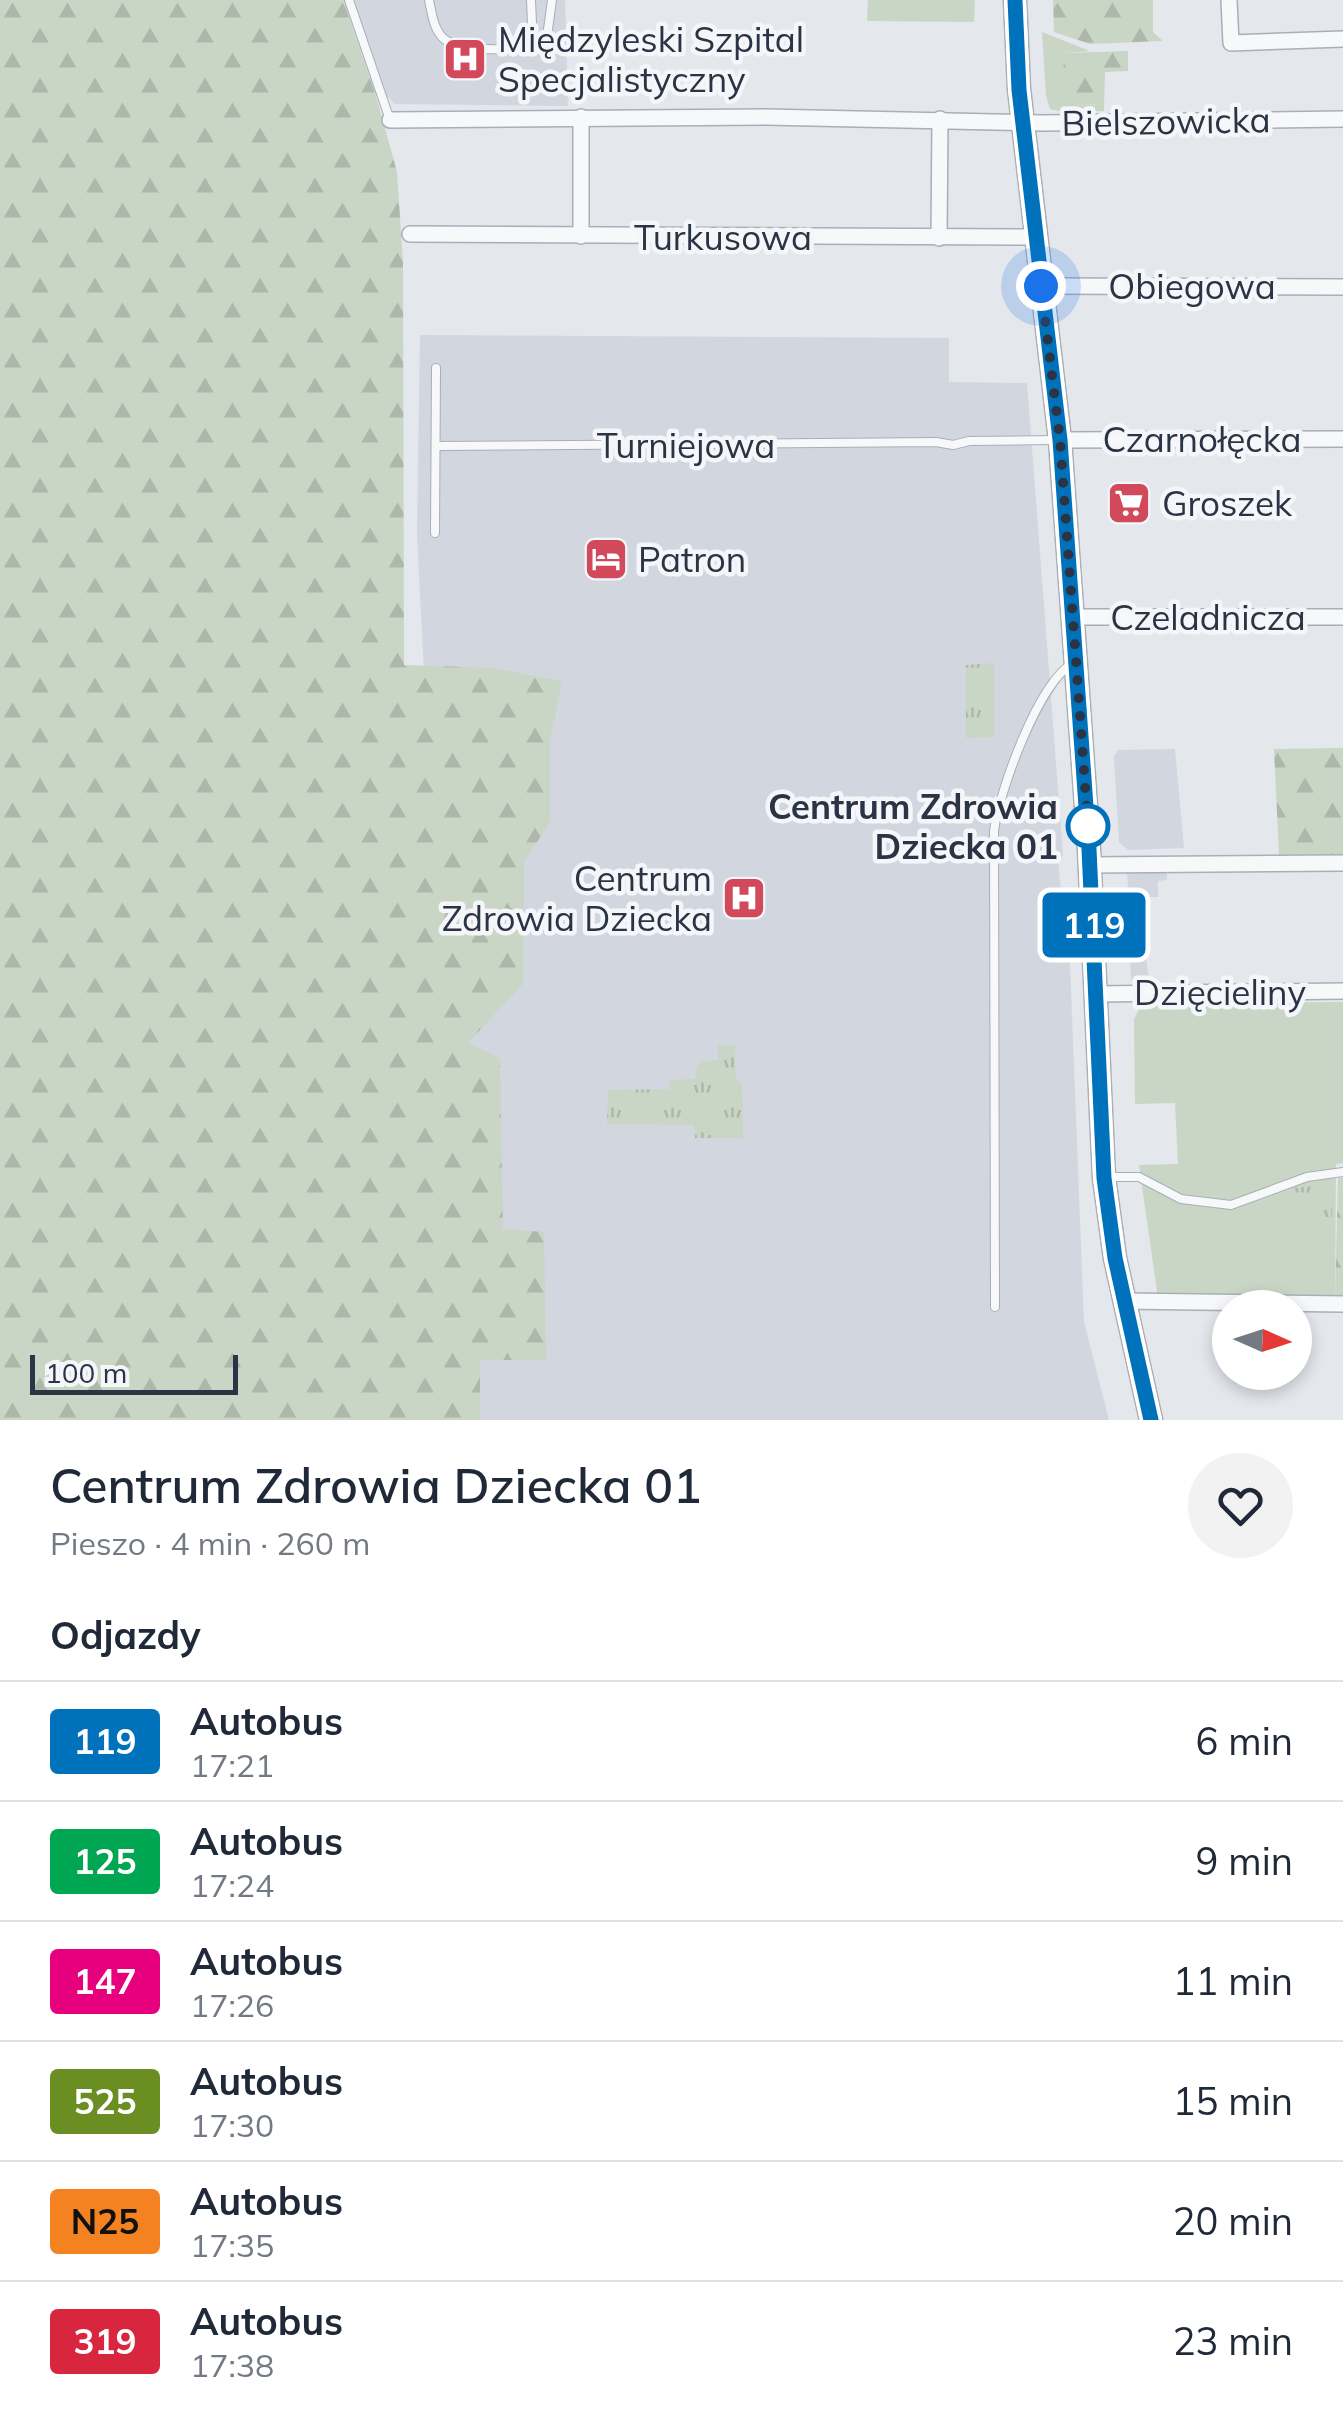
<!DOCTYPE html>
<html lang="pl">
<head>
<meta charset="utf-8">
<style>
	:root { --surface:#fff; --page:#f2f2f3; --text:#1f2937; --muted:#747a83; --line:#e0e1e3 }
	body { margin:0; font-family:Mulish,sans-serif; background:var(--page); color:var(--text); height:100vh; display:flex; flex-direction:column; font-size:38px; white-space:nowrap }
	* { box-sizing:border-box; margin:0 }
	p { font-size:32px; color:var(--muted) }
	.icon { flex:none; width:55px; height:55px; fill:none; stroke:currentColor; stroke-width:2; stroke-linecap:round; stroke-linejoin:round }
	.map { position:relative; height:1420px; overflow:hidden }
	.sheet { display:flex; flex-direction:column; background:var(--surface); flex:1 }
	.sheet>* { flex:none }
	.badge { padding:0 20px; border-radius:8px; font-size:35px; line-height:65px }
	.needle { width:65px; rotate:93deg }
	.fabs { position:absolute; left:1212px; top:1290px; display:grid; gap:20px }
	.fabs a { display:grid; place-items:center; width:100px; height:100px; border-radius:50%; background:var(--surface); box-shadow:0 5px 15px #0003; font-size:50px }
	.scale { position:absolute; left:30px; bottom:25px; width:208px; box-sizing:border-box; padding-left:10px; border:5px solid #2b3445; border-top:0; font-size:28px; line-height:35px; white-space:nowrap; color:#2b3445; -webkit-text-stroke:8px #f4f6f9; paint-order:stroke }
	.you { position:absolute; width:50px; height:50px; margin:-25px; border:8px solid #fff; border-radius:50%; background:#1a73e8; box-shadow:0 0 0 15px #1a73e833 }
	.map>.badge { position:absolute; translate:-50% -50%; box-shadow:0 0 0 5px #fff }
	h2 { padding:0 50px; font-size:38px; line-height:90px }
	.round { display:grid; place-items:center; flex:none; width:105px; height:105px; border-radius:52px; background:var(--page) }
	.headline { display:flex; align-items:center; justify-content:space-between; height:170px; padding:0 50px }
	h1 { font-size:48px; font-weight:600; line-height:75px }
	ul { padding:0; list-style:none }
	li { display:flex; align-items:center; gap:30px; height:120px; padding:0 50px; border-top:2px solid var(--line) }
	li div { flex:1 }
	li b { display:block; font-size:38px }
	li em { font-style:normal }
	li .badge { min-width:110px; font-weight:700; text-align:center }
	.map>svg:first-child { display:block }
</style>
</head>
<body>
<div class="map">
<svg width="1343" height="1420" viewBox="0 0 1343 1420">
	<defs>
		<pattern id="forest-firs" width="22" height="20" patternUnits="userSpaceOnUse" patternTransform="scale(2.5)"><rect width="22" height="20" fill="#c9d6c5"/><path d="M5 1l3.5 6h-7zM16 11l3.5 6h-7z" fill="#adb8ab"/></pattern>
		<pattern id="park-tufts" width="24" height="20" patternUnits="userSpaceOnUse" patternTransform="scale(2.5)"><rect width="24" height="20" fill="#c9d6c5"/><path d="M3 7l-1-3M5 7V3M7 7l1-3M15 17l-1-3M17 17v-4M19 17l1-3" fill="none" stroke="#adb8ab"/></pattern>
	</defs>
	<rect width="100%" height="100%" fill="#e4e7ec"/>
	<!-- built -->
	<g fill="#d2d6de">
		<path d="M343 0H565L568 106 394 104 389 97 376 96Z"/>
		<path d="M420 335 949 338V382L1027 383 1063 855 1058 860 1065 937 1069 940 1084 1322 1109 1420H398L433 850 417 535Z"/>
		<path d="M1175 749 1184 848 1128 850 1119 842 1114 757 1118 750Z"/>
		<path d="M1127 870H1167V880L1158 881V897H1141L1142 924H1130Z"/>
		<path d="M1143 934 1149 980H1131L1130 935Z"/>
	</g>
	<!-- green -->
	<g fill="#c9d6c5">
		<path d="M868 0H975L974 22 867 21Z"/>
		<path d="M1042 32 1090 51 1064 53 1073 104 1104 105V111L1063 112 1050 109 1046 95Z"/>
		<path d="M1343 1002V1163L1336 1164 1335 1299 1158 1298 1139 1165 1178 1164 1175 1103 1135 1104 1134 1019 1142 1004Z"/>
	</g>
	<!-- forest -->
	<g fill="url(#forest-firs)">
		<path d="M0 0H343L376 96 397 172 403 262 404 665 494 668 562 681 550 740V822L524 862 523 984 468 1043 500 1058 503 1229 544 1232 546 1360H480V1420H0Z"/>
		<path d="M1053 0H1153V32L1163 41 1090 44 1054 32Z"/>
		<path d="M1128 51V71L1105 72 1104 105 1073 104 1065 95 1063 53Z"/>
		<path d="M1343 748V854L1279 855 1274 749Z"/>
		<path d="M1338 1178H1343V1299H1335Z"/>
	</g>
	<!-- park -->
	<g fill="url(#park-tufts)">
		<path d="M994 663V737L966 738V665Z"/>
		<path d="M718 1045H735L736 1079 742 1084 743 1138H695L694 1125 607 1124 608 1090 669 1089 670 1080 695 1079 697 1066 703 1061 718 1060Z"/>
		<path d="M1333 1185 1332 1218 1287 1212 1289 1188Z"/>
	</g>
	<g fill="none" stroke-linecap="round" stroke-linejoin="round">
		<!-- lane casing -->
		<g stroke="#a9aeb7" stroke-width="10">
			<g id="lane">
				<path d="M349 0 390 120"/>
				<path d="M429 0C432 13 433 28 443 38 459 53 525 51 546 44L552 0"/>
				<path d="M531 0 533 47"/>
				<path d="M436 446 936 442 953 445 969 441 1056 440"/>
				<path d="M435 533 436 368"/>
				<path d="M1109 1177H1139L1181 1199 1231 1205 1307 1177 1343 1172"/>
				<path d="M995 1307 994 831C999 792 1038 683 1073 663"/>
			</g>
		</g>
		<!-- street casing -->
		<g stroke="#a9aeb7" stroke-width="18">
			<g id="street">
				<path d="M1229 0 1231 43 1343 39"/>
				<path d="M390 120 766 117 1044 123 1343 119"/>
				<path d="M410 234 1036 237"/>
				<path d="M581 236V117"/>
				<path d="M939 238 940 119"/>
				<path d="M1041 286 1343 287"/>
				<path d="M1060 440 1343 439"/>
				<path d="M1073 617H1343"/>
				<path d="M1090 865 1343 863"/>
				<path d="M1097 994 1343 991"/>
				<path d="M1124 1301 1343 1304"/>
			</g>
		</g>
		<!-- secondary casing -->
		<g stroke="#a9aeb7" stroke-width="25">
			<path id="secondary" d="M1015 0 1019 89 1060 440 1089 849 1104 1178 1115 1258 1151 1420"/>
		</g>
		<!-- lane -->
		<use href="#lane" stroke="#f7f8fa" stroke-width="8"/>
		<!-- street -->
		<use href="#street" stroke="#f7f8fa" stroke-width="15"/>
		<!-- secondary -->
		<use href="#secondary" stroke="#fff" stroke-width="22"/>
	</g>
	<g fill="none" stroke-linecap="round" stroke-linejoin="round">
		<!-- line casing -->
		<g stroke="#fff" stroke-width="22">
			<path id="line" d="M1015 0 1019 90 1060 440 1089 849 1104 1178 1115 1258 1151 1420"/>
		</g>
		<!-- line -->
		<use href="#line" stroke="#0072bc" stroke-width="15"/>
		<!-- walk -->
		<path stroke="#2b3445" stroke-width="10" stroke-dasharray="0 18" d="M1041 286 1060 440 1088 826"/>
	</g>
	<!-- icons -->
	<defs>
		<g id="hospital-square" transform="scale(2.25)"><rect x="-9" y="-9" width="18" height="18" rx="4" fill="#d1495b" stroke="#f4f6f9"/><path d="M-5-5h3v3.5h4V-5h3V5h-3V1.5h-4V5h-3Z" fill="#fff"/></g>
		<g id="supermarket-square" transform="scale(2.25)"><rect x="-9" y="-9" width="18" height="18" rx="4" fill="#d1495b" stroke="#f4f6f9"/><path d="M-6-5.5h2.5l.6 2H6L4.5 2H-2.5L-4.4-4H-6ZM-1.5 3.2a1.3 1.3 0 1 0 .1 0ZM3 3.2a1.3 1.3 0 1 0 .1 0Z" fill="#fff"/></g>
		<g id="hotel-square" transform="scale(2.25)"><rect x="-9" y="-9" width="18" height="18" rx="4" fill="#d1495b" stroke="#f4f6f9"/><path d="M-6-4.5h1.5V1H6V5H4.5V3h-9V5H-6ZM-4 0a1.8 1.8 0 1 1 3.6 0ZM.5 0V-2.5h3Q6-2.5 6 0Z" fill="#fff"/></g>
	</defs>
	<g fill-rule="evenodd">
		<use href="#hospital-square" x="465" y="59"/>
		<use href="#supermarket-square" x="1129" y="503"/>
		<use href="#hotel-square" x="606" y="559"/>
		<use href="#hospital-square" x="744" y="898"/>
	</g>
	<!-- markers -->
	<circle fill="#fff" stroke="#0072bc" stroke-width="5" cx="1088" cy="826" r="20"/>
	<g text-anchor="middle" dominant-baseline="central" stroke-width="9" stroke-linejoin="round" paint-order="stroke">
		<!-- poi labels -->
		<g font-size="35" fill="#2b3445" stroke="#f4f6f9" text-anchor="start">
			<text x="498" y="39">Międzyleski Szpital<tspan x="498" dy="40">Specjalistyczny</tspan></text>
			<text x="1162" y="503">Groszek</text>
			<text x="638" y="559">Patron</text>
			<text x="712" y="878" text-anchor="end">Centrum<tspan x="712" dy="40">Zdrowia Dziecka</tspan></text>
		</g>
		<!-- street labels -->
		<g font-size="35" fill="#2b3445" stroke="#f4f6f9">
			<text transform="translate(1166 121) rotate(-1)">Bielszowicka</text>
			<text x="723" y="237">Turkusowa</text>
			<text x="1192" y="286">Obiegowa</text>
			<text x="1202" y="439">Czarnołęcka</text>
			<text x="686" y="445">Turniejowa</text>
			<text x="1208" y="617">Czeladnicza</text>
			<text x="1220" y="992">Dzięcieliny</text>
		</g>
		<!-- stop labels -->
		<g font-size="35" font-weight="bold" fill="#2b3445" stroke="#f4f6f9" text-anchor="end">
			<text x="1058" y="806">Centrum Zdrowia<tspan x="1058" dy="40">Dziecka 01</tspan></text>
		</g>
	</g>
</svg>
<div class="fabs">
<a><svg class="needle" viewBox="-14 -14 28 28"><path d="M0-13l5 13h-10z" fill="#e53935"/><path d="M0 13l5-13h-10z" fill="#747a83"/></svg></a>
</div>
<div class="scale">100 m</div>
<div class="you" style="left:1041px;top:286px"></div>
<b class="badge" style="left:1094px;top:925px;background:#0072bc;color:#fff">119</b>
</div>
<section class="sheet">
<div class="headline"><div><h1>Centrum Zdrowia Dziecka 01</h1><p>Pieszo · 4 min · 260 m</p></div><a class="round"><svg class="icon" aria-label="heart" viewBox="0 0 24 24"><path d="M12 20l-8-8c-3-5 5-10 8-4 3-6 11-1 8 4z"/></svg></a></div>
<h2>Odjazdy</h2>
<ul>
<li><span class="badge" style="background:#0072bc;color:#fff">119</span><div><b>Autobus</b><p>17:21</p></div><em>6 min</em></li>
<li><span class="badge" style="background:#00a651;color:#fff">125</span><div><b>Autobus</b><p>17:24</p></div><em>9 min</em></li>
<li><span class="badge" style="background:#e6007e;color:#fff">147</span><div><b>Autobus</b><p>17:26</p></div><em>11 min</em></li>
<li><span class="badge" style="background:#6b8e23;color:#fff">525</span><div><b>Autobus</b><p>17:30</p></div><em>15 min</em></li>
<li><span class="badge" style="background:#f58220;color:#111">N25</span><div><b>Autobus</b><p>17:35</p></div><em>20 min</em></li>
<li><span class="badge" style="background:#d7263d;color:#fff">319</span><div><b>Autobus</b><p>17:38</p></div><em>23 min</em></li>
</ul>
</section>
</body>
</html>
